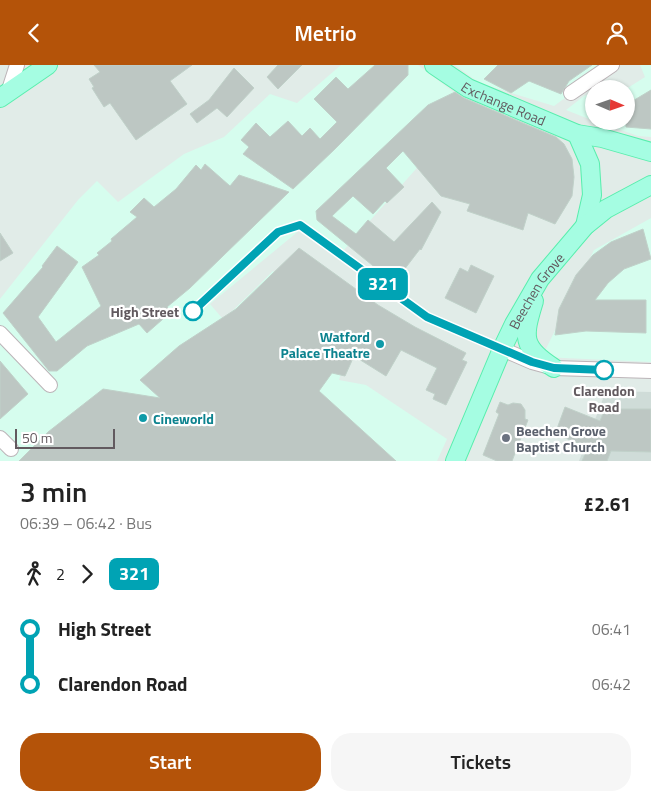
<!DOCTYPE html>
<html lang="en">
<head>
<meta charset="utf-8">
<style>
	:root { --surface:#fff; --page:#f6f6f6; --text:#222; --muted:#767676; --accent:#b45309 }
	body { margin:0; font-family:"Titillium Web",sans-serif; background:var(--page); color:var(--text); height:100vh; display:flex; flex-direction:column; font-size:19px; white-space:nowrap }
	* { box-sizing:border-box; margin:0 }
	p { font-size:16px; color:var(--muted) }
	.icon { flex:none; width:28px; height:28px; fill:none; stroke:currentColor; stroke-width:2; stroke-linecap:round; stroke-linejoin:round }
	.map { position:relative; height:396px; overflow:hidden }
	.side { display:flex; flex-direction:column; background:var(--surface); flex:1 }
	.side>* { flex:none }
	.badge { padding:0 10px; border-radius:8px; font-size:18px; line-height:32px }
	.needle { width:32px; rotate:92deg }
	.tools { position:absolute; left:585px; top:15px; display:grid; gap:10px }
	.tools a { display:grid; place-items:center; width:50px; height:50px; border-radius:50%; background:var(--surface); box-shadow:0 1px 4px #0004; font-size:25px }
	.scale { position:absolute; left:15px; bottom:12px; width:100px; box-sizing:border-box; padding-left:5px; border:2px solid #625a5f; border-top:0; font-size:14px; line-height:18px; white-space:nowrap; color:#625a5f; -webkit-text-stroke:4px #fff; paint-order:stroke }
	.map>.badge { position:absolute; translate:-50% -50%; box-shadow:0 0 0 2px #fff }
	.legs { display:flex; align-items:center; gap:8px; height:55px; padding:0 20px; font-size:16px }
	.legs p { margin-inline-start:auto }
	.headline { display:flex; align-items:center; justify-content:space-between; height:85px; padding:0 20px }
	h1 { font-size:28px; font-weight:600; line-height:38px }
	.cta { display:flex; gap:10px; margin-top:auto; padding:10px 20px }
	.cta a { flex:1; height:58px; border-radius:20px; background:var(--accent); color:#fff; font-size:20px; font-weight:600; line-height:58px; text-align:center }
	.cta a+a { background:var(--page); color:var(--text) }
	ul { padding:0 20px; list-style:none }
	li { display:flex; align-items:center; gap:18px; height:55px; font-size:19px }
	li i { display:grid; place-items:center; width:8px; height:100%; margin:0 6px; background:currentColor }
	li i::after { content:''; width:12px; height:12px; margin:-6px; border:4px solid; border-radius:50%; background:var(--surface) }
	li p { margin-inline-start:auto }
	li:first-child i { background:linear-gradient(#0000 50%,currentColor 0) }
	li:last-child i { background:linear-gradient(currentColor 50%,#0000 0) }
	header { display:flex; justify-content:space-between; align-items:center; height:65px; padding:0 20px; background:var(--accent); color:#fff; font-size:22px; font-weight:600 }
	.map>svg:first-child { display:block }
</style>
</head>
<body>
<header><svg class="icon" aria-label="back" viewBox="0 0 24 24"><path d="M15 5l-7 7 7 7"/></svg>Metrio<svg class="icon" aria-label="person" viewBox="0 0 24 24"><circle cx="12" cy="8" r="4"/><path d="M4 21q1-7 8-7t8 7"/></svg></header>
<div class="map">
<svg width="651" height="396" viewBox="0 0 651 396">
	<rect width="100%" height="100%" fill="#e1ece8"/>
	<!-- commercial -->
	<g fill="#d6fdee">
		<path d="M341 0H418L472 41 343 186 306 160 210 239 222 253 179 281 141 314 219 259 273 206 289 225 355 263 339 315 366 320 447 374 437 396H0V234L78 135 97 116 118 137 184 89 224 72 270 29 297 38Z"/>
		<path d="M455 0H610L554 41 479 18Z"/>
		<path d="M640 0H651V72L638 71 596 56H626V24L645 12Z"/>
		<path d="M589 29 594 30V56L566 45 584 31Z"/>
		<path d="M651 153V297L542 292 594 185Z"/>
	</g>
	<!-- education -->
	<path fill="#cfdcd8" d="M606 326 651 327V396H579Z"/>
	<!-- building -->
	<g fill="#bdc7c3" stroke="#c0d1c9">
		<path d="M94 0H192L170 16 187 39 136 75 110 38 104 42 92 23 94 22 89 14 100 7Z"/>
		<path d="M278 0H302L278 24 267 12Z"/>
		<path d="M375 0H408V10L335 84 293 124 243 89 249 82 241 75 256 58 270 72 288 56 302 71 310 63 320 74 337 57 314 34 336 12 348 24Z"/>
		<path d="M498 0H592L569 16 561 29 529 16 511 28 484 14Z"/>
		<path d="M234 3 254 23 227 52 217 43 197 58 190 49 209 35Z"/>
		<path d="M651 25V64L626 62V40Z"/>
		<path d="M455 27 464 33 556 72 564 79 572 94 574 112 572 131 555 159 528 148 523 165 467 146 470 139 441 131 403 86 386 103 404 122 387 138 385 136 373 149 353 131 332 151 356 169 368 155 394 177 432 137 441 147 421 185 420 184 394 218 317 155 316 146 428 40Z"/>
		<path d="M205 99 230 121 239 110 289 127 190 223 167 242 171 247 147 268 139 259 87 281 57 306H49L3 248 43 202 42 201 57 181 78 197 38 252 56 277 101 241 82 202 99 190 97 188 112 176 111 174 137 152 130 147 144 133 154 142 176 124 196 100 201 105Z"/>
		<path d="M643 164 651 194 624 204 608 218 595 235H646V268L586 266 555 270 559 244 576 210 593 190 611 177Z"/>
		<path d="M0 168 13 188 0 196Z"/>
		<path d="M299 183 378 240 415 262 466 288 462 295 467 297 446 340 433 334 435 329 426 325 437 303 401 285 386 311 354 291 345 311 332 308 319 326 396 396H19L48 367 103 324 160 333 140 315 179 281 236 244Z"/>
		<path d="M471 200 494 211 476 248 445 233 460 203 468 207Z"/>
		<path d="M0 296 28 329 0 354Z"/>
		<path d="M500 337 508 340 513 338 521 339 525 345V354L528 355 512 396H497L483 390 499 349 496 347Z"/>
		<path d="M565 342 600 356 605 344H651V387L611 386 607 396H582L588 382 555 369Z"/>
	</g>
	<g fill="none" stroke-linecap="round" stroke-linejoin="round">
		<!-- minor casing -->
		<g stroke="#bcb4b8" stroke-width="16">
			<g id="minor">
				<path d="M8 28 17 0"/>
				<path d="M571 28 612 0"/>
				<path d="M0 268 50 320"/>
				<path d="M502 284 532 297 554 303 651 306"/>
				<path d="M0 373 11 384"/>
			</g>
		</g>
		<!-- major casing -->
		<g stroke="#58eead" stroke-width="20">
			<g id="major">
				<path id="s1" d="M434 0 468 23 577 69 602 73 651 87"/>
				<path d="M0 33 48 0"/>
				<path d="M577 69 590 99 592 130 585 161"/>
				<path d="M534 236C523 272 521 282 554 303"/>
				<path id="s2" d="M455 396 502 284 514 259 540 214 585 161 606 144 651 120"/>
			</g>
		</g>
		<!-- minor -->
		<use href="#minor" stroke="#fff" stroke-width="14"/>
		<!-- major -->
		<use href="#major" stroke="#a5fde2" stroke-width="18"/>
	</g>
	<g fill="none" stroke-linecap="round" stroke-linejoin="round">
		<!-- line-1 casing -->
		<g stroke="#fff" stroke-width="11">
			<path id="line-1" d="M193 246 278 167 300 160 427 252 532 297 554 303 604 305"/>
		</g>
		<!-- line-1 -->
		<use href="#line-1" stroke="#00a3b4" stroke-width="8"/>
	</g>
	<!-- markers -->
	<g fill="#fff" stroke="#00a3b4" stroke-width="2.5">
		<circle cx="193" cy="246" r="9"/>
		<circle cx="604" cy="305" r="9"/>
	</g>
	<g fill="#0f9aa8" stroke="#fff" stroke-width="2">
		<circle cx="380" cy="279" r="5"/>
		<circle cx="143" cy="353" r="5"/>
	</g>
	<circle fill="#6b7280" stroke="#fff" stroke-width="2" cx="506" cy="373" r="5"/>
	<g text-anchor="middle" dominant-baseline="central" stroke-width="4.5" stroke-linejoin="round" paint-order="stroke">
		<!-- street labels -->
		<g font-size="14" fill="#625a5f" stroke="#fff">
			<text stroke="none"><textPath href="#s1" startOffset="80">Exchange Road</textPath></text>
			<text stroke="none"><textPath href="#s2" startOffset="189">Beechen Grove</textPath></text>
		</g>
		<!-- stop labels -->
		<g font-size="14" font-weight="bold" fill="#625a5f" stroke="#fff" text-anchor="end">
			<text x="179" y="246">High Street</text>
			<text x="604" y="325" text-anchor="middle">Clarendon<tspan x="604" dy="16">Road</tspan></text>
		</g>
		<!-- culture labels -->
		<g font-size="14" font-weight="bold" fill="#0d838f" stroke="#fff" text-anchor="end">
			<text x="370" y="271">Watford<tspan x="370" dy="16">Palace Theatre</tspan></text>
			<text x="153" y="353" text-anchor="start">Cineworld</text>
		</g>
		<!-- worship labels -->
		<g font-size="14" font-weight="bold" fill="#5b616d" stroke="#fff" text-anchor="start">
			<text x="516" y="365">Beechen Grove<tspan x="516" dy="16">Baptist Church</tspan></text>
		</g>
	</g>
</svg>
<div class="tools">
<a><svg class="needle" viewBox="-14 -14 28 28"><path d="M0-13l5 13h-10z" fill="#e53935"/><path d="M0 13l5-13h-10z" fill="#767676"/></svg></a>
</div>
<div class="scale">50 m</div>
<b class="badge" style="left:383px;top:219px;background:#00a3b4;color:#fff">321</b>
</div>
<section class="side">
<div class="headline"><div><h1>3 min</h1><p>06:39 – 06:42 · Bus</p></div><b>£2.61</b></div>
<div class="legs"><svg class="icon" aria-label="walk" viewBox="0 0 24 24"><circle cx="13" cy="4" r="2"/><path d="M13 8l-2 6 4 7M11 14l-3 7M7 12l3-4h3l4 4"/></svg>2<svg class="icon" aria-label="forward" viewBox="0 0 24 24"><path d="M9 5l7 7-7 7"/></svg><b class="badge" style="background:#00a3b4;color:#fff">321</b></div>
<ul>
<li><i style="color:#00a3b4"></i><b>High Street</b><p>06:41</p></li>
<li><i style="color:#00a3b4"></i><b>Clarendon Road</b><p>06:42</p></li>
</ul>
<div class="cta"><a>Start</a><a>Tickets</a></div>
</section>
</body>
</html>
